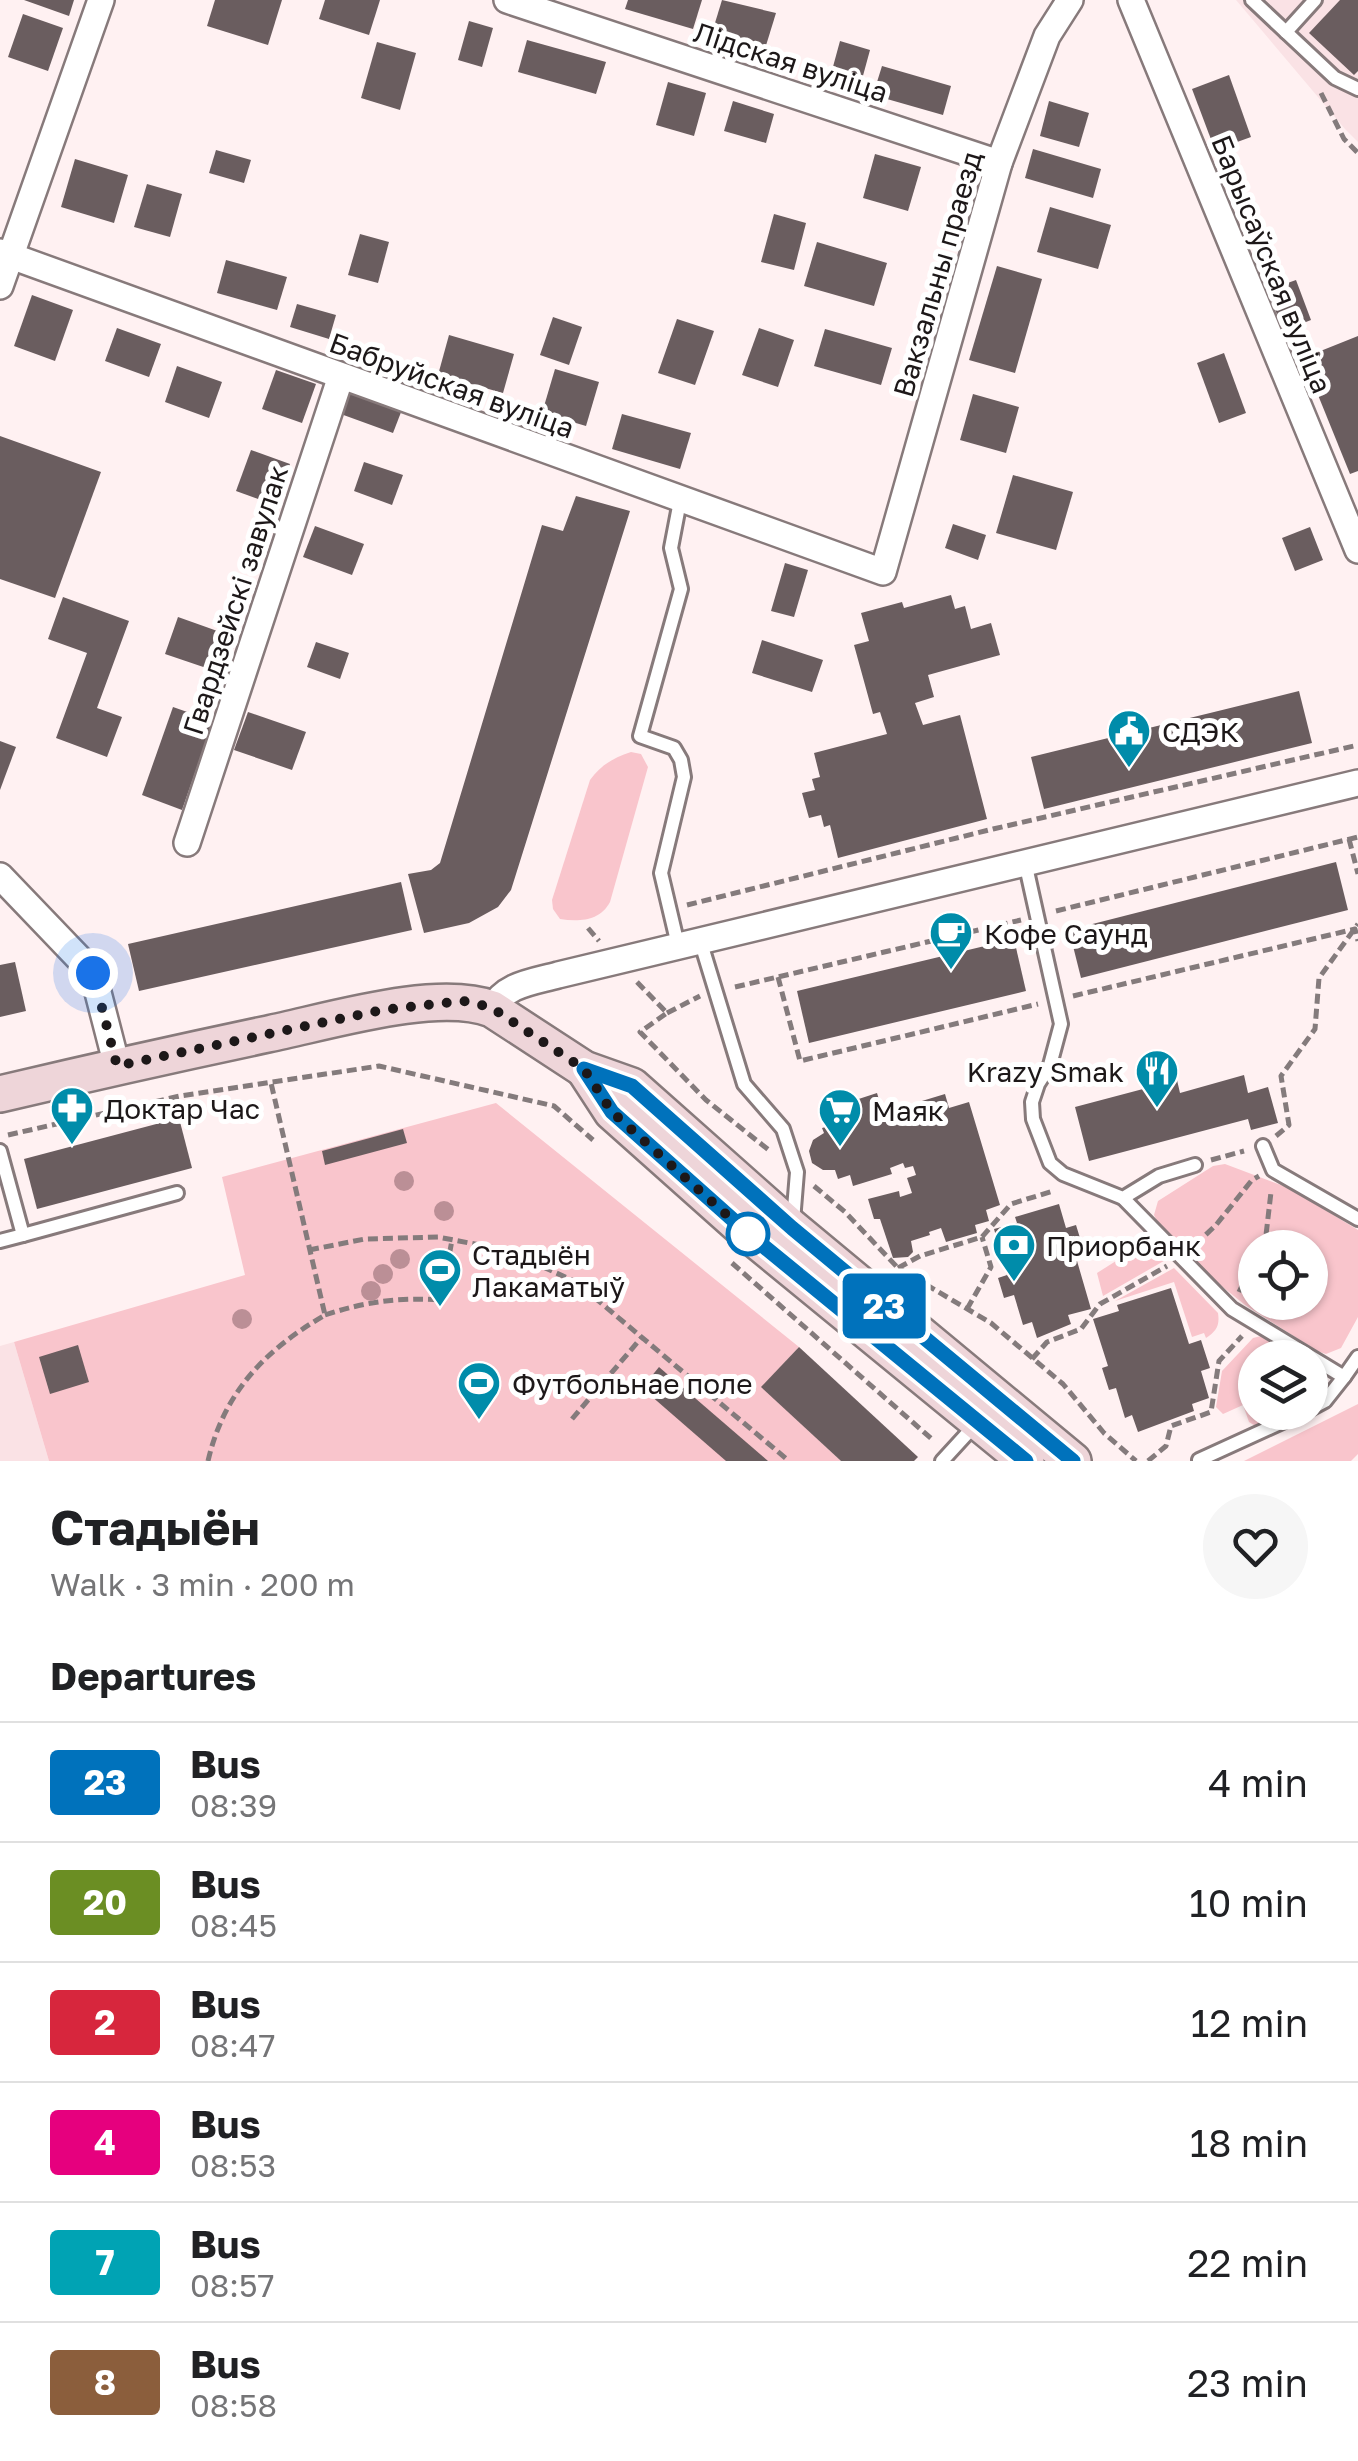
<!DOCTYPE html>
<html lang="en">
<head>
<meta charset="utf-8">
<style>
	:root { --surface:#fff; --page:#f6f6f6; --text:#202124; --muted:#757577; --line:#e0e0e0 }
	body { margin:0; font-family:"Golos Text",sans-serif; background:var(--page); color:var(--text); height:100vh; display:flex; flex-direction:column; font-size:38px; white-space:nowrap }
	* { box-sizing:border-box; margin:0 }
	p { font-size:32px; color:var(--muted) }
	.icon { flex:none; width:55px; height:55px; fill:none; stroke:currentColor; stroke-width:2; stroke-linecap:round; stroke-linejoin:round }
	.map { position:relative; height:1461px; overflow:hidden }
	.side { display:flex; flex-direction:column; background:var(--surface); flex:1 }
	.side>* { flex:none }
	.badge { padding:0 20px; border-radius:8px; font-size:35px; line-height:65px }
	.tools { position:absolute; left:1238px; top:1230px; display:grid; gap:20px }
	.tools a { display:grid; place-items:center; width:90px; height:90px; border-radius:50%; background:var(--surface); box-shadow:0 2px 8px #0004; font-size:50px }
	.you { position:absolute; width:50px; height:50px; margin:-25px; border:8px solid #fff; border-radius:50%; background:#1a73e8; box-shadow:0 0 0 15px #1a73e833 }
	.map>.badge { position:absolute; translate:-50% -50%; box-shadow:0 0 0 5px #fff }
	h2 { padding:0 50px; font-size:38px; line-height:90px }
	.round { display:grid; place-items:center; flex:none; width:105px; height:105px; border-radius:52px; background:var(--page) }
	.overview { display:flex; align-items:center; justify-content:space-between; height:170px; padding:0 50px }
	h1 { font-size:48px; font-weight:700; line-height:75px }
	ul { padding:0; list-style:none }
	li { display:flex; align-items:center; gap:30px; height:120px; padding:0 50px; border-top:2px solid var(--line) }
	li div { flex:1 }
	li b { display:block; font-size:38px }
	li em { font-style:normal }
	li .badge { min-width:110px; font-weight:700; text-align:center }
	.map>svg:first-child { display:block }
</style>
</head>
<body>
<div class="map">
<svg width="1358" height="1461" viewBox="0 0 1358 1461">
	<rect width="100%" height="100%" fill="#fff1f2"/>
	<!-- built -->
	<g fill="#fae2e5">
		<path d="M1236 0H1358V142L1345 129Z"/>
		<path d="M14 1342 49 1461H0V1346Z"/>
	</g>
	<!-- green -->
	<g fill="#f9c5cc" fill-rule="evenodd">
		<path d="M631 752 641 754 648 767 610 902C600 921 579 922 560 919L553 909 552 900 590 780C601 765 613 758 631 752Z"/>
		<path d="M496 1103 799 1347 762 1387 841 1461H49L14 1342 245 1275 222 1177Z"/>
		<path d="M1225 1164 1289 1188 1358 1230V1317L1341 1348 1326 1354 1317 1351 1245 1305 1209 1276 1159 1225 1154 1215 1158 1201 1213 1166ZM1255 1248H1310V1302H1255Z"/>
		<path d="M1146 1242 1156 1243 1169 1258 1103 1296 1097 1273Z"/>
		<path d="M1174 1268 1218 1313C1220 1326 1216 1331 1206 1338L1204 1333 1192 1337 1174 1282 1115 1301Z"/>
		<path d="M1261 1336 1293 1357 1255 1358V1412L1294 1413 1257 1427 1249 1422 1243 1405 1223 1414 1216 1407 1222 1371 1253 1338Z"/>
		<path d="M1358 1404V1454L1351 1461H1244Z"/>
	</g>
	<!-- building -->
	<g fill="#6a5d5f">
		<path d="M24 0H74L69 16Z"/>
		<path d="M215 0H282L268 45 207 26Z"/>
		<path d="M325 0H380L369 35 319 19Z"/>
		<path d="M628 0H702L693 29 625 9Z"/>
		<path d="M722 0 776 13 764 52 711 36Z"/>
		<path d="M1340 0H1358V71L1354 75 1309 33Z"/>
		<path d="M23 14 63 28 48 71 8 57Z"/>
		<path d="M469 21 493 28 482 67 458 60Z"/>
		<path d="M527 40 606 62 596 94 518 72Z"/>
		<path d="M840 41 870 50 861 83 831 74Z"/>
		<path d="M377 42 416 53 400 110 361 98Z"/>
		<path d="M882 66 951 86 943 115 873 95Z"/>
		<path d="M1229 75 1251 137 1215 150 1192 89Z"/>
		<path d="M668 82 706 93 694 136 656 125Z"/>
		<path d="M733 101 774 114 766 143 724 131Z"/>
		<path d="M1049 101 1089 113 1079 147 1040 136Z"/>
		<path d="M1033 149 1101 169 1093 198 1025 178Z"/>
		<path d="M216 150 251 160 244 183 209 173Z"/>
		<path d="M875 154 921 167 908 211 863 198Z"/>
		<path d="M75 159 128 175 114 223 61 207Z"/>
		<path d="M147 184 182 194 170 237 134 227Z"/>
		<path d="M1050 207 1111 225 1098 269 1037 252Z"/>
		<path d="M774 214 806 223 794 270 761 262Z"/>
		<path d="M360 234 389 242 378 283 348 275Z"/>
		<path d="M817 242 887 263 874 306 804 286Z"/>
		<path d="M226 260 287 277 277 310 217 293Z"/>
		<path d="M997 266 1042 279 1015 373 969 360Z"/>
		<path d="M1296 280 1311 320 1283 331 1268 290Z"/>
		<path d="M32 295 73 310 55 361 14 346Z"/>
		<path d="M297 304 336 315 329 339 290 327Z"/>
		<path d="M553 317 582 327 569 365 540 355Z"/>
		<path d="M677 319 714 331 695 385 658 373Z"/>
		<path d="M117 328 161 344 149 377 105 361Z"/>
		<path d="M759 328 794 340 778 387 742 375Z"/>
		<path d="M825 329 892 348 881 385 814 366Z"/>
		<path d="M449 335 514 354 503 393 438 375Z"/>
		<path d="M1358 336V471L1350 474 1303 358Z"/>
		<path d="M1224 353 1246 413 1219 423 1197 363Z"/>
		<path d="M177 366 222 382 209 418 165 402Z"/>
		<path d="M555 369 599 382 586 426 542 413Z"/>
		<path d="M276 370 316 384 302 423 262 409Z"/>
		<path d="M347 388 403 407 393 433 338 413Z"/>
		<path d="M973 394 1019 407 1006 453 960 440Z"/>
		<path d="M622 414 691 433 680 469 612 449Z"/>
		<path d="M0 436 101 472 55 598 0 579Z"/>
		<path d="M251 450 290 464 275 505 236 491Z"/>
		<path d="M364 462 403 475 392 505 354 491Z"/>
		<path d="M1013 475 1073 492 1056 550 996 533Z"/>
		<path d="M576 496 630 511 511 890 498 907 469 923 424 933 408 874 431 870 440 863 542 525 563 531Z"/>
		<path d="M953 524 986 535 978 560 945 548Z"/>
		<path d="M315 526 364 544 352 575 303 557Z"/>
		<path d="M1310 527 1323 560 1295 571 1282 538Z"/>
		<path d="M785 563 808 570 794 617 771 611Z"/>
		<path d="M951 595 955 609 965 606 971 629 991 623 1000 655 928 675 934 697 915 703 923 725 960 715 987 819 838 858 830 825 824 827 821 815 809 818 802 793 815 790 812 779 820 777 814 753 887 734 880 712 873 714 854 645 869 641 861 613 902 602 904 608Z"/>
		<path d="M63 597 129 621 97 708 122 717 107 757 56 738 87 653 48 639Z"/>
		<path d="M178 617 237 638 224 674 165 654Z"/>
		<path d="M762 640 823 660 812 692 752 673Z"/>
		<path d="M316 642 349 653 340 679 307 667Z"/>
		<path d="M1299 691 1312 743 1044 809 1031 757Z"/>
		<path d="M173 707 213 721 182 810 142 795Z"/>
		<path d="M248 712 306 732 292 770 234 750Z"/>
		<path d="M0 741 16 747 0 790Z"/>
		<path d="M1336 862 1348 910 1081 978 1069 930Z"/>
		<path d="M401 882 412 930 139 991 128 944Z"/>
		<path d="M1014 939 1026 991 809 1043 797 991Z"/>
		<path d="M15 962 26 1011 0 1017V965Z"/>
		<path d="M1244 1075 1248 1093 1268 1087 1278 1123 1251 1130 1248 1119 1089 1161 1075 1107 1177 1080 1180 1093Z"/>
		<path d="M877 1093 883 1113 901 1107 903 1114 914 1111 912 1104 945 1094 949 1108 969 1102 1000 1205 986 1210 989 1221 975 1225 977 1233 946 1242 941 1228 929 1232 930 1235 911 1241 913 1252 908 1257 893 1258 880 1219H874L868 1199 899 1191 900 1197 912 1193 907 1178 916 1175 913 1166 905 1168 903 1163 890 1168 892 1174 853 1186 850 1175 838 1179 835 1170H823L812 1163 809 1151 813 1140 824 1133 822 1128 833 1125 828 1109Z"/>
		<path d="M179 1118 192 1168 37 1209 24 1159Z"/>
		<path d="M403 1129 407 1143 325 1165 322 1151Z"/>
		<path d="M1059 1204 1066 1228 1076 1225 1084 1251 1075 1254 1091 1309 1068 1315 1071 1324 1037 1338 1032 1322 1023 1325 1014 1295 1004 1298 998 1278 1007 1275 994 1229 1017 1223 1015 1217Z"/>
		<path d="M1171 1288 1189 1344 1201 1340 1210 1368 1201 1371 1209 1398 1192 1404 1194 1411 1138 1432 1132 1415 1125 1418 1116 1388 1109 1390 1102 1368 1108 1366 1093 1319 1119 1311 1117 1305Z"/>
		<path d="M78 1345 89 1382 50 1394 39 1357Z"/>
		<path d="M799 1347 918 1457 914 1461H841L761 1387Z"/>
		<path d="M659 1367 768 1461H726L642 1388Z"/>
	</g>
	<g fill="none" stroke-linecap="round" stroke-linejoin="round">
		<!-- lane casing -->
		<g stroke="#877a7b" stroke-width="18">
			<g id="lane">
				<path d="M1252 0 1335 78 1358 89"/>
				<path d="M1286 32 1315 0"/>
				<path d="M1025 862 1061 1024 1050 1065 1038 1084 1032 1102 1033 1119 1050 1163 1063 1174 1123 1198 1159 1176 1195 1165"/>
				<path d="M700 940 744 1084 783 1129 797 1172 793 1221"/>
				<path d="M678 945 661 873 684 777 681 760 674 748 640 736 681 589 671 548 680 501"/>
				<path d="M1263 1146 1273 1170 1358 1219"/>
				<path d="M0 1151 23 1235 0 1241"/>
				<path d="M1123 1198 1232 1309 1344 1377 1358 1357"/>
				<path d="M23 1235 177 1193"/>
				<path d="M1310 1409 1325 1401 1344 1377"/>
				<path d="M1199 1460 1304 1412"/>
				<path d="M942 1461 975 1425"/>
			</g>
		</g>
		<!-- street casing -->
		<g stroke="#877a7b" stroke-width="30">
			<g id="street">
				<path d="M507 0 999 163"/>
				<path d="M1131 0 1358 550"/>
				<path d="M0 252 883 572 999 163 1047 36 1070 0"/>
				<path d="M0 286 101 0"/>
				<path d="M187 843 341 376"/>
				<path d="M0 876 93 973 117 1066"/>
				<path d="M492 1009C505 984 533 982 558 975L1358 783"/>
			</g>
		</g>
		<!-- secondary casing -->
		<g stroke="#877a7b" stroke-width="40">
			<g id="secondary">
				<path d="M584 1069 612 1112 750 1235 1026 1461"/>
				<path d="M0 1094C89 1073 178 1053 268 1034 327 1022 436 988 492 1009L584 1069 632 1086 792 1228 1073 1461"/>
			</g>
		</g>
		<!-- path -->
		<g stroke="#847b7c" stroke-width="5" stroke-dasharray="10 5" stroke-linecap="butt">
			<path d="M1321 93 1344 139 1358 153"/>
			<path d="M1349 839 1358 874"/>
			<path d="M687 905 993 829 1358 745"/>
			<path d="M1056 911 1358 837"/>
			<path d="M588 928 599 941"/>
			<path d="M778 977 800 1061 1038 1004"/>
			<path d="M637 982 667 1013 640 1032 706 1100 770 1151"/>
			<path d="M735 987 1021 920"/>
			<path d="M1073 996 1355 929 1358 941"/>
			<path d="M667 1013 700 996"/>
			<path d="M8 1135 180 1096 379 1066 554 1106 593 1140"/>
			<path d="M1276 1136 1289 1125 1281 1076 1315 1029 1319 978 1358 924"/>
			<path d="M1211 1160 1244 1151"/>
			<path d="M814 1186 845 1212 898 1268 991 1323 1063 1384 1104 1433 1136 1461"/>
			<path d="M1195 1245 1216 1225 1252 1180 1259 1176"/>
			<path d="M1261 1248 1266 1235 1271 1192"/>
			<path d="M309 1250 365 1239 438 1237 506 1250 576 1282 789 1461"/>
			<path d="M732 1263 934 1441"/>
			<path d="M898 1268 920 1256 982 1237 1011 1204 1053 1191"/>
			<path d="M1239 1292 1255 1259"/>
			<path d="M967 1309 991 1267 982 1237"/>
			<path d="M325 1315C364 1302 399 1297 441 1300L452 1240"/>
			<path d="M1032 1359 1047 1342 1081 1329 1100 1304 1167 1266"/>
			<path d="M572 1419 642 1337"/>
			<path d="M208 1461C224 1392 265 1350 325 1315L271 1083"/>
			<path d="M1148 1461 1166 1446 1171 1426 1211 1412 1219 1361 1242 1336"/>
		</g>
		<!-- lane -->
		<use href="#lane" stroke="#fff" stroke-width="12"/>
		<!-- street -->
		<use href="#street" stroke="#fff" stroke-width="25"/>
		<!-- secondary -->
		<use href="#secondary" stroke="#eed5d9" stroke-width="35"/>
	</g>
	<!-- trees -->
	<g fill="#bb8f96">
		<circle cx="404" cy="1181" r="10"/>
		<circle cx="444" cy="1211" r="10"/>
		<circle cx="400" cy="1259" r="10"/>
		<circle cx="383" cy="1274" r="10"/>
		<circle cx="371" cy="1291" r="10"/>
		<circle cx="242" cy="1319" r="10"/>
	</g>
	<g fill="none" stroke-linecap="round" stroke-linejoin="round">
		<!-- line casing -->
		<g stroke="#fff" stroke-width="22">
			<path id="line" d="M1026 1461 750 1235 612 1112 584 1069 632 1086 792 1228 1073 1461"/>
		</g>
		<!-- line -->
		<use href="#line" stroke="#0072bc" stroke-width="15"/>
		<!-- walk -->
		<path stroke="#1d1819" stroke-width="10" stroke-dasharray="0 18" d="M93 973 117 1066 382 1010 463 1001 478 1004 492 1008 584 1069 612 1112 748 1234"/>
	</g>
	<!-- icons -->
	<defs>
		<g id="civic-pin" transform="scale(2.25)"><path d="M0 17L-7.5 6A9.5 9.5 0 1 1 7.5 6Z" fill="#008caa" stroke="#fff"/><path d="M-.6-6.5H3V-4.5H.6V-3L4-1V1h2V6H-6V1h2V-1L-.6-3ZM-1.2 2.5V6h2.4V2.5Z" fill="#fff"/></g>
		<g id="cafe-pin" transform="scale(2.25)"><path d="M0 17L-7.5 6A9.5 9.5 0 1 1 7.5 6Z" fill="#008caa" stroke="#fff"/><path d="M-5.5-4.5H6V0H3Q3 3.5 0 3.5H-2.5Q-5.5 3.5-5.5 0ZM3-3.2v2h1.7v-2ZM-6 4.5H4V6H-6Z" fill="#fff"/></g>
		<g id="restaurant-pin" transform="scale(2.25)"><path d="M0 17L-7.5 6A9.5 9.5 0 1 1 7.5 6Z" fill="#008caa" stroke="#fff"/><path d="M-5-6h1v4h1v-4h1v4h1v-4h1v5L-1.5 .5V6h-2V.5L-5-1ZM5-6V6H3V1.5H1.5Q1.5-4 5-6Z" fill="#fff"/></g>
		<g id="pharmacy-pin" transform="scale(2.25)"><path d="M0 17L-7.5 6A9.5 9.5 0 1 1 7.5 6Z" fill="#008caa" stroke="#fff"/><path d="M-2-6h4v4h4v4h-4v4h-4v-4h-4v-4h4Z" fill="#fff"/></g>
		<g id="supermarket-pin" transform="scale(2.25)"><path d="M0 17L-7.5 6A9.5 9.5 0 1 1 7.5 6Z" fill="#008caa" stroke="#fff"/><path d="M-6-5.5h2.5l.6 2H6L4.5 2H-2.5L-4.4-4H-6ZM-1.5 3.2a1.3 1.3 0 1 0 .1 0ZM3 3.2a1.3 1.3 0 1 0 .1 0Z" fill="#fff"/></g>
		<g id="bank-pin" transform="scale(2.25)"><path d="M0 17L-7.5 6A9.5 9.5 0 1 1 7.5 6Z" fill="#008caa" stroke="#fff"/><path d="M-6-4H6V4H-6ZM0-2.3a2.3 2.3 0 1 0 0 4.6a2.3 2.3 0 1 0 0-4.6Z" fill="#fff"/></g>
		<g id="stadium-pin" transform="scale(2.25)"><path d="M0 17L-7.5 6A9.5 9.5 0 1 1 7.5 6Z" fill="#008caa" stroke="#fff"/><path d="M0-5a6.5 5 0 1 0 0 10a6.5 5 0 1 0 0-10ZM-3.5-1.8h7v3.6h-7Z" fill="#fff"/></g>
	</defs>
	<g fill-rule="evenodd">
		<use href="#civic-pin" x="1129" y="731"/>
		<use href="#cafe-pin" x="951" y="933"/>
		<use href="#restaurant-pin" x="1157" y="1071"/>
		<use href="#pharmacy-pin" x="72" y="1108"/>
		<use href="#supermarket-pin" x="840" y="1110"/>
		<use href="#bank-pin" x="1014" y="1245"/>
		<use href="#stadium-pin" x="440" y="1270"/>
		<use href="#stadium-pin" x="479" y="1383"/>
	</g>
	<!-- markers -->
	<circle fill="#fff" stroke="#0072bc" stroke-width="5" cx="748" cy="1234" r="20"/>
	<g text-anchor="middle" dominant-baseline="central" stroke-width="10" stroke-linejoin="round" paint-order="stroke">
		<!-- street labels -->
		<g font-size="28" fill="#1d1819" stroke="#fff">
			<text transform="translate(791 62) rotate(18)">Лідская вуліца</text>
			<text transform="translate(1272 264) rotate(68)">Барысаўская вуліца</text>
			<text transform="translate(937 274) rotate(-74)">Вакзальны праезд</text>
			<text transform="translate(452 385) rotate(20)">Бабруйская вуліца</text>
			<text transform="translate(235 600) rotate(-72)">Гвардзейскі завулак</text>
		</g>
		<!-- poi labels -->
		<g font-size="28" fill="#1d1819" stroke="#fff" text-anchor="start">
			<text x="1162" y="731">СДЭК</text>
			<text x="984" y="933">Кофе Саунд</text>
			<text x="1124" y="1071" text-anchor="end">Krazy Smak</text>
			<text x="104" y="1108">Доктар Час</text>
			<text x="872" y="1110">Маяк</text>
			<text x="1046" y="1245">Приорбанк</text>
			<text x="472" y="1254">Стадыён<tspan x="472" dy="32">Лакаматыў</tspan></text>
			<text x="512" y="1383">Футбольнае поле</text>
		</g>
	</g>
</svg>
<div class="tools">
<a><svg class="icon" aria-label="locate" viewBox="0 0 24 24"><circle cx="12" cy="12" r="6"/><path d="M12 2v4M12 18v4M2 12h4M18 12h4"/></svg></a>
<a><svg class="icon" aria-label="layers" viewBox="0 0 24 24"><path d="M12 4l9 5-9 5-9-5zM3 14l9 5 9-5"/></svg></a>
</div>
<div class="you" style="left:93px;top:973px"></div>
<b class="badge" style="left:884px;top:1306px;background:#0072bc;color:#fff">23</b>
</div>
<section class="side">
<div class="overview"><div><h1>Стадыён</h1><p>Walk · 3 min · 200 m</p></div><a class="round"><svg class="icon" aria-label="heart" viewBox="0 0 24 24"><path d="M12 20l-8-8c-3-5 5-10 8-4 3-6 11-1 8 4z"/></svg></a></div>
<h2>Departures</h2>
<ul>
<li><span class="badge" style="background:#0072bc;color:#fff">23</span><div><b>Bus</b><p>08:39</p></div><em>4 min</em></li>
<li><span class="badge" style="background:#6b8e23;color:#fff">20</span><div><b>Bus</b><p>08:45</p></div><em>10 min</em></li>
<li><span class="badge" style="background:#d7263d;color:#fff">2</span><div><b>Bus</b><p>08:47</p></div><em>12 min</em></li>
<li><span class="badge" style="background:#e6007e;color:#fff">4</span><div><b>Bus</b><p>08:53</p></div><em>18 min</em></li>
<li><span class="badge" style="background:#00a3b4;color:#fff">7</span><div><b>Bus</b><p>08:57</p></div><em>22 min</em></li>
<li><span class="badge" style="background:#8b5e3c;color:#fff">8</span><div><b>Bus</b><p>08:58</p></div><em>23 min</em></li>
</ul>
</section>
</body>
</html>
